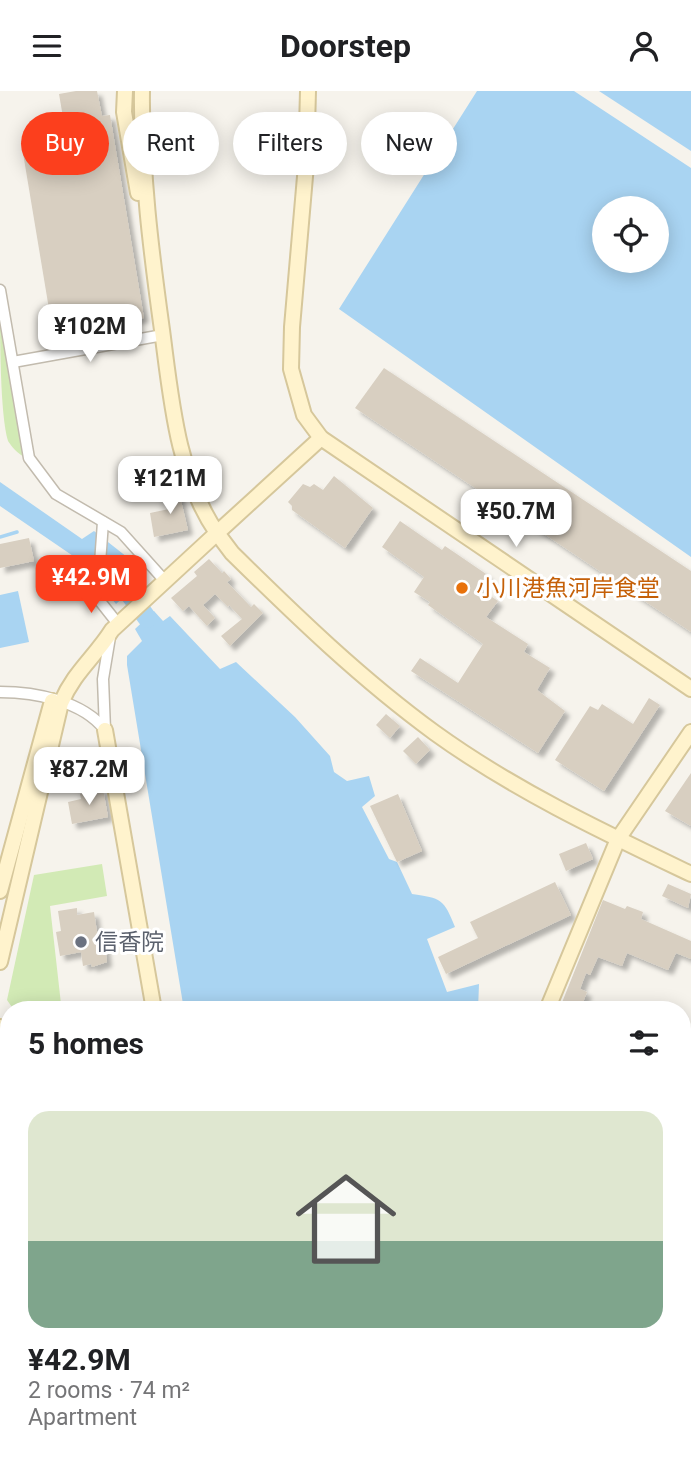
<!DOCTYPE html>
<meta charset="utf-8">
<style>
body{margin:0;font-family:Roboto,"Noto Sans JP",sans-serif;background:#f6f6f6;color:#202124;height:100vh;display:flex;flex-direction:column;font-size:26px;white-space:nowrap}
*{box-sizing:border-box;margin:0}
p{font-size:23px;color:#757577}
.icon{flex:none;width:38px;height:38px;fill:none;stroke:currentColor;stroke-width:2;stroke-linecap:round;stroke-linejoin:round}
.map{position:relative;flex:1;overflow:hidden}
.panel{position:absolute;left:0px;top:910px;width:691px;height:471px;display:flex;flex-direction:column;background:#fff;border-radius:28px 28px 0 0;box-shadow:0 4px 18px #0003}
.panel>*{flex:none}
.banner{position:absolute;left:21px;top:21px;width:649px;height:63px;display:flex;gap:14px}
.tools{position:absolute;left:592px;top:105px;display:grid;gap:14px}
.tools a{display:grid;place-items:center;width:77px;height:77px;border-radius:50%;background:#fff;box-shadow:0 4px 18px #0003;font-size:35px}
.price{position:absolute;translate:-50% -60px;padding:0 16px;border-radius:14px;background:#fff;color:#222;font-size:23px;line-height:46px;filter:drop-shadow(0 2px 4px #0008)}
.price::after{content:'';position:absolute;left:50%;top:42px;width:21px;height:16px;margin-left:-10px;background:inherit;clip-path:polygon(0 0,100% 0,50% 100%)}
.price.active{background:#fc3f1d;color:#fff}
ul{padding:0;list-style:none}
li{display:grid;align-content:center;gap:14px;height:371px;padding:0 28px}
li+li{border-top:2px solid #e0e0e0}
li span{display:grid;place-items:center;height:217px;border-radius:21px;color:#555}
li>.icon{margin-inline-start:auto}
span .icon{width:126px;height:126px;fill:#fffc;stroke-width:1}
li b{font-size:30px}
h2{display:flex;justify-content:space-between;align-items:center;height:84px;padding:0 28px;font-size:30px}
.pill{padding:0 24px;border-radius:32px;background:#fff;box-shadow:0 4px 18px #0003;font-size:24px;line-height:63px}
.pill.active{background:#fc3f1d;color:#fff}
header{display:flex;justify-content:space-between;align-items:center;height:91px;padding:0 28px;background:#fff;font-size:32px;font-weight:700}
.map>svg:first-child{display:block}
</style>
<header><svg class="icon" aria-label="menu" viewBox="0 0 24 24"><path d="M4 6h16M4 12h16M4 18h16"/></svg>Doorstep<svg class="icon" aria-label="person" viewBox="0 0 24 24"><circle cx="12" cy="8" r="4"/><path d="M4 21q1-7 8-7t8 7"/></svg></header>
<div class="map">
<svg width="691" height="1380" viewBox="0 0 691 1380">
<defs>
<filter id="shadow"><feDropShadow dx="5" dy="5" stdDeviation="2" flood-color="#0004"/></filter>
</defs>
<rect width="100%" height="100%" fill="#f6f3ec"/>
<g fill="#d2eab5">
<path d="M 0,214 L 27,368 C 19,363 13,358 8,350 C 0,325 0,245 0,214 Z"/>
<polygon points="102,773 107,805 50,815 61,913 54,914 54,919 14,919 7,909 34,784"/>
</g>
<g fill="#a9d4f2" fill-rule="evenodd">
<path d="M 477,0 L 574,0 L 691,77 L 691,466 L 339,218 ZM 604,117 L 656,117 L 656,170 L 604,170 Z"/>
<polygon points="599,0 691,0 691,60"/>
<polygon points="0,391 82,448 94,440 127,466 140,491 116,513 79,469 0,415"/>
<polygon points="18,500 29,551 0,557 0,504"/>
<path d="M 154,520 L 163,530 L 170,525 L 220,578 L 236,571 L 295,626 L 330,665 L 334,681 L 347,690 L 369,685 L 375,705 L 362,716 L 389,768 L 397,771 L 412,803 C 441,807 444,808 455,836 L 427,848 L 447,901 L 479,893 L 478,919 L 184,919 L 127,574 L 127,565 L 142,550 L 135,538 Z"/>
<polygon points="683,1090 691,1093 691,1380 361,1380 369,1372 682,1372"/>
</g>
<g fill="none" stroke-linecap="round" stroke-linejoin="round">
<polyline stroke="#a9d4f2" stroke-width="3.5" points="0,446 17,441"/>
<polyline stroke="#a9d4f2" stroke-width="19" points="114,482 147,527"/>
</g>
<g fill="#d8cfc1" filter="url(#shadow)">
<polygon points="76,0 97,0 102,25 110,24 144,227 53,242 21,50 58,43 57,33 64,32 59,3"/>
<polygon points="384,277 691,480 691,541 355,317"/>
<polygon points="334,385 373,417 345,457 292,419 292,415 288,411 303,393 310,396 314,393 323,399"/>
<polygon points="178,397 188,439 154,446 150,422 169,418 166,399"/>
<polygon points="400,430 442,459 445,455 489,485 480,498 498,510 486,526 528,553 524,561 550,577 537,599 565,620 538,662 411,580 420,567 458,592 483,553 428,514 430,511 414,501 424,486 382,456"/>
<polygon points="29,447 34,470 0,477 0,453"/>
<polygon points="209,468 222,482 224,480 231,488 227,491 251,516 254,513 263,522 230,555 221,545 242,528 229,514 228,516 215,503 203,514 215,527 207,535 189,515 183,520 171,507 197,485 194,481"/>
<polygon points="649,607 660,614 604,700 555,669 590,615 598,619 602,613 633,633"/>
<polygon points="386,623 400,635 390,647 376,634"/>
<polygon points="418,646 430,659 416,673 403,660"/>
<polygon points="691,682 691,735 665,720"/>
<polygon points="103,698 108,726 72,733 68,711 81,708 80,703"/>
<polygon points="398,703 422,760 397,771 370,715"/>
<polygon points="586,752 593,768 566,780 559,763"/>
<polygon points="555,791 571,824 446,883 438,866 478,847 470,831"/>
<polygon points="668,793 691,803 688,817 662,805"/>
<polygon points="603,809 625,818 627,815 643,821 641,828 691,850 691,868 676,862 668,879 627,862 622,875 598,866 590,884 586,882 580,898 587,901 580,919 559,919"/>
<polygon points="77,817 77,824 94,821 97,841 103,840 107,871 92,876 91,873 83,875 81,861 60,865 56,841 61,840 58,820"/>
</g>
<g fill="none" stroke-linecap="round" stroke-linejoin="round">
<g stroke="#c2bbae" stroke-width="13">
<g id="street">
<polyline points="0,199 29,367 56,403 121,441 165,490"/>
<polyline points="13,271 163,244"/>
<polyline points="103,431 98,500 99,509 118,533"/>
<path d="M 0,601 C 35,601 83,610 105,639"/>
<polyline points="105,639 103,588 110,546"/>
<polyline points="0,1156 9,1156"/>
<polyline points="147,1372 146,1378 152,1380"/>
<polyline points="268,1372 282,1380"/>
</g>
</g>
<g stroke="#d6c79b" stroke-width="18">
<g id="secondary">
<polyline points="125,0 124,21 138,102"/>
<polyline points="308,0 306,74 292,236 291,278 304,324 321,347 691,598"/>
<path d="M 321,347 L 217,442 L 232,462 C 296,525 361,588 435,642 C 514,699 603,741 691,783"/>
<polyline points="105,639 154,919"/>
<polyline points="0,800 52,610"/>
<path d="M 0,871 L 61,612 C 74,581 95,566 112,539 L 217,442 C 177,384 171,307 162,239 C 151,160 141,80 142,0"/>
<polyline points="547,919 618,748 691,641"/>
<polyline points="0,936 9,938"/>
<polyline points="0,1358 5,1380"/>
<polyline points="319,1380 325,1372"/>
</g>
</g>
<use href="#street" stroke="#fff" stroke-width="10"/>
<use href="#secondary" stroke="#fff3cd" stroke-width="14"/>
</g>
<circle fill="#e8710a" stroke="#fff" stroke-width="2.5" cx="462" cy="497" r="7"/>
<circle fill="#6b7280" stroke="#fff" stroke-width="2.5" cx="81" cy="851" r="7"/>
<g text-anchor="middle" stroke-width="6" stroke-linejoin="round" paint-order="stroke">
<g font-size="23" fill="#c56008" stroke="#fff" text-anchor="start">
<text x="476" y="505">小川港魚河岸食堂</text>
</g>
<g font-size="23" fill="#5b616d" stroke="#fff" text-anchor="start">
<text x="95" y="859">信香院</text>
</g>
</g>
</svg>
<div class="tools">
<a><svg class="icon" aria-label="locate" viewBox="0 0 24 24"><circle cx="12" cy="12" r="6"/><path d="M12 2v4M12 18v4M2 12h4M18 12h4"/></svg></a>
</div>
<b class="price" style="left:90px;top:273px">¥102M</b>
<b class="price" style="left:170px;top:425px">¥121M</b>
<b class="price" style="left:516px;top:458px">¥50.7M</b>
<b class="price active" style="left:91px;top:524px">¥42.9M</b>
<b class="price" style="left:89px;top:716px">¥87.2M</b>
<div class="banner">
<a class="pill active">Buy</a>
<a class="pill">Rent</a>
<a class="pill">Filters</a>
<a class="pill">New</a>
</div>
<section class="panel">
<h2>5 homes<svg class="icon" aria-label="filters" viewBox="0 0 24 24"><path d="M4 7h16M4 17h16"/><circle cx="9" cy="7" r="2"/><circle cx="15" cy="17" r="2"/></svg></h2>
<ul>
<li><span style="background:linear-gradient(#dfe7d0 60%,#7fa58c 0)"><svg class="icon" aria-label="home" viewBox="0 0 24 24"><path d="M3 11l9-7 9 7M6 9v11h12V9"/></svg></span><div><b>¥42.9M</b><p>2 rooms · 74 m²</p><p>Apartment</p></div></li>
</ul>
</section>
</div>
